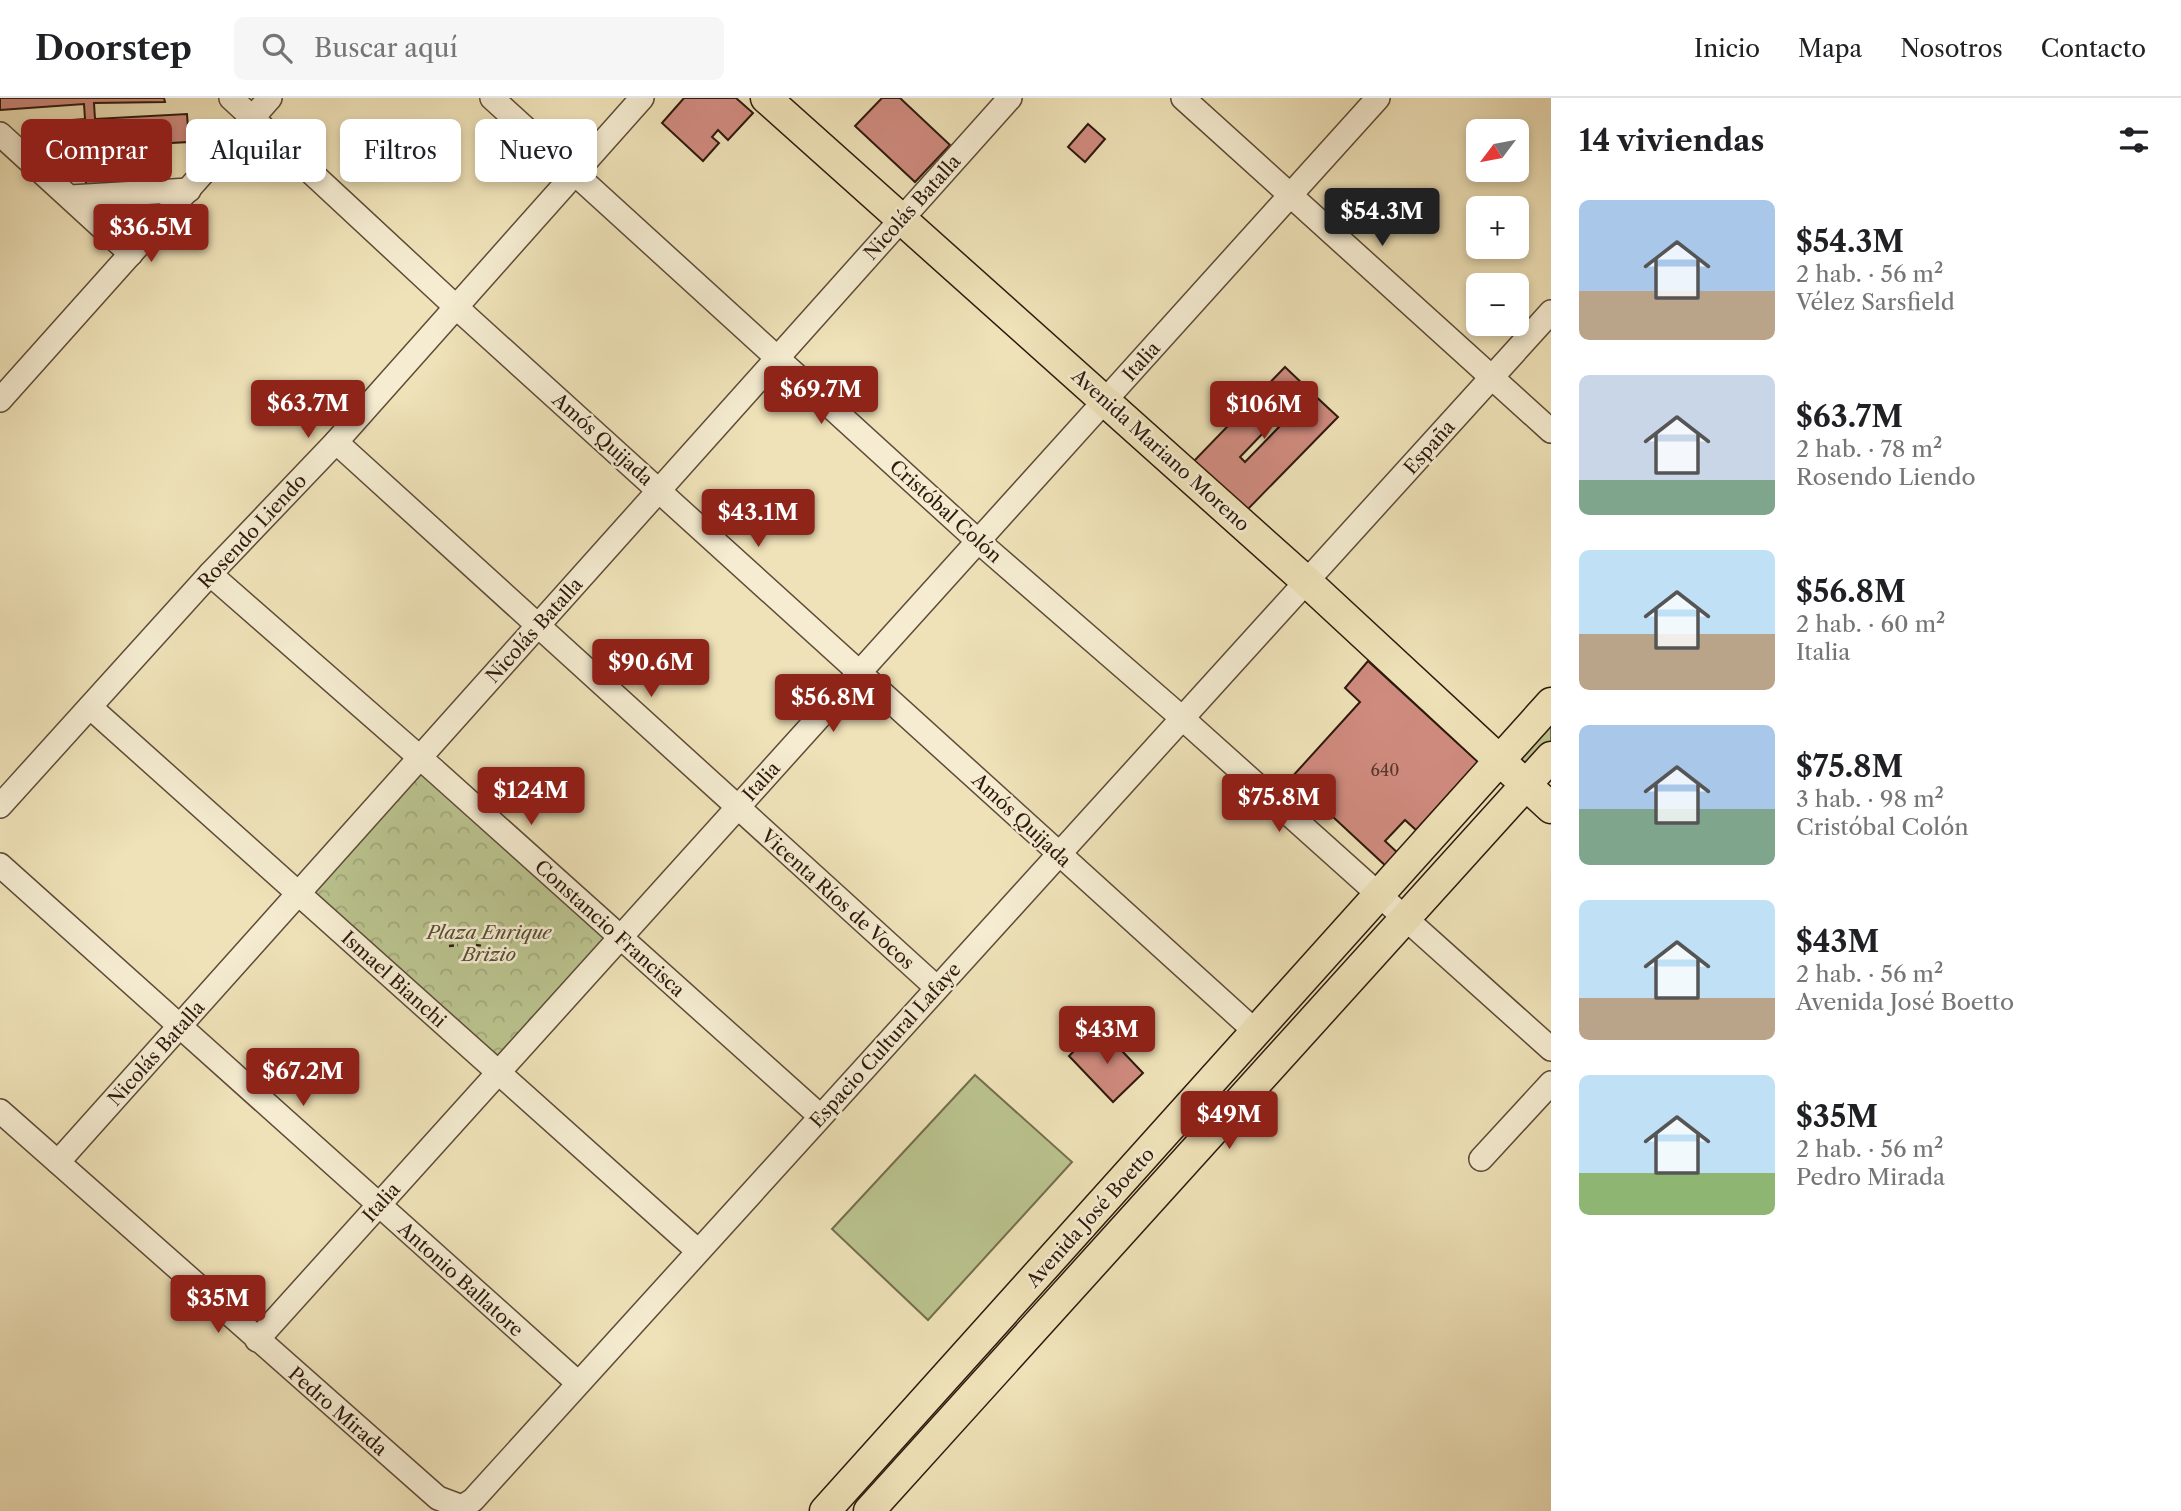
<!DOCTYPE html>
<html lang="es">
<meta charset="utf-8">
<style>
body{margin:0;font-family:"Libre Caslon Text",serif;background:#f6f6f6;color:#202124;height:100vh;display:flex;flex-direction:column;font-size:26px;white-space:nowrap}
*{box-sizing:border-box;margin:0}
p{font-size:23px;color:#757577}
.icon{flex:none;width:38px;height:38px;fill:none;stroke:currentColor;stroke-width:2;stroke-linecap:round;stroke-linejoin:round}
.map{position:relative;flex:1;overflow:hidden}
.sheet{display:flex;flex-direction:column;background:#fff;width:630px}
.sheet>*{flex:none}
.banner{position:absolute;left:21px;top:21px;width:665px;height:63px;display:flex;gap:14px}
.needle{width:46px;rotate:238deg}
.controls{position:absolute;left:1466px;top:21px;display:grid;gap:14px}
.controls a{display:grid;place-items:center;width:63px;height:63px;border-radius:10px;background:#fff;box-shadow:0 4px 10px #0003;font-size:35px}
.price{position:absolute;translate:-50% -60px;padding:0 16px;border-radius:7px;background:#8f2418;color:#fff;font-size:23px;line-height:46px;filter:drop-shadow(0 2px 4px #0008)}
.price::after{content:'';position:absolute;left:50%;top:42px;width:21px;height:16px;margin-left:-10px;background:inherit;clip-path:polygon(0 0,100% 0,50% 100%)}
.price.current{background:#222;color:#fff}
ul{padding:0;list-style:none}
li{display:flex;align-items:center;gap:21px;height:175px;padding:0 28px}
li span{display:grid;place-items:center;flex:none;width:196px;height:140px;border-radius:10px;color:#555}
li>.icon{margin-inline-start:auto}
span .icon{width:84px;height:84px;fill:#fffc;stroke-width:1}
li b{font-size:30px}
h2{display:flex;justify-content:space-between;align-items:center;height:84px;padding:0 28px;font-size:30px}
.tag{padding:0 24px;border-radius:10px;background:#fff;box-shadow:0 4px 10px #0003;font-size:24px;line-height:63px}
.tag.current{background:#8f2418;color:#fff}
header{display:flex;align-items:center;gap:42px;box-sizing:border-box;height:98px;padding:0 35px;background:#fff;border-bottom:2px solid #e0e0e0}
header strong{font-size:33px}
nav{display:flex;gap:38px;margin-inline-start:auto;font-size:24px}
.search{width:490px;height:63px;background:#f6f6f6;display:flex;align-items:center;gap:18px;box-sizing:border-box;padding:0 24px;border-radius:10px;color:#757577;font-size:26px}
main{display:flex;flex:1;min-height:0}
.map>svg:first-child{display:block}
</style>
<header>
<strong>Doorstep</strong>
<div class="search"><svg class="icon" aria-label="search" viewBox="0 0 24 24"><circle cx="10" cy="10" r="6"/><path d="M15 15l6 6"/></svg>Buscar aquí</div>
<nav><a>Inicio</a><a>Mapa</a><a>Nosotros</a><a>Contacto</a></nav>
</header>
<main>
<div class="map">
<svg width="1551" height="1413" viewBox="0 0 1551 1413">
<defs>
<pattern id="grass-tufts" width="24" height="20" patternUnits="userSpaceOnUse" patternTransform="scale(1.75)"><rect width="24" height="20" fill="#bac38e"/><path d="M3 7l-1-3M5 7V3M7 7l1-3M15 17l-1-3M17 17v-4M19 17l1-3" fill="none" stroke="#a0a779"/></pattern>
<pattern id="park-crowns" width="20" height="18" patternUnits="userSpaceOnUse" patternTransform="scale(1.75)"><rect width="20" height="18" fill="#bac38e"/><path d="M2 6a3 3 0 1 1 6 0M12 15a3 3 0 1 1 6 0" fill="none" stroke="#a0a779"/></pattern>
</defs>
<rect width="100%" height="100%" fill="#efe2b8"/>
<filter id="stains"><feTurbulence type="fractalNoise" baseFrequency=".00286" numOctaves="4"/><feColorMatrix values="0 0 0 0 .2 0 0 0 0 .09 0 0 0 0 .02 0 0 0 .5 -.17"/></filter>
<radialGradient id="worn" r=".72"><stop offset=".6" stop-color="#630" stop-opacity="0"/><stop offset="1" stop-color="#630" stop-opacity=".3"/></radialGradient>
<polygon fill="url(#grass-tufts)" stroke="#746e4e" stroke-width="2" points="1551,611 1551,654 1527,680 1505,662"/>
<polygon fill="url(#park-crowns)" stroke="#746e4e" stroke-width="2" points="420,665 614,838 496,969 305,796"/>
<polygon fill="#bac38e" stroke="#746e4e" stroke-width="2" points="975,977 1072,1064 928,1222 832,1131"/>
<g fill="#d08b7f" stroke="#2d190d" stroke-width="2">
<polygon points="0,0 164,0 165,4 94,5 95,21 187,16 189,44 95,49 96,63 163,60 164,87 86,89 85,49 48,52 46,24 85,21 84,6 0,12"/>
<polygon points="684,0 736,0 753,15 728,42 718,32 712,39 719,45 703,63 662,25"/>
<polygon points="882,0 900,0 950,47 915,84 855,28"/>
<polygon points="1088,26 1105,41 1085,64 1068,49"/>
<polygon points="152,102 152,120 123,123 122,103"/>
<polygon points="1285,269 1306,289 1289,306 1282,300 1260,324 1267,331 1240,359 1245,364 1312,295 1338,319 1246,413 1194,363"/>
<polygon points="1368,563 1478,664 1416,732 1405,722 1385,743 1400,757 1388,770 1291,680 1360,604 1345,590"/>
<polygon points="1102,932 1143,975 1113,1004 1069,958 1081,946 1084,949"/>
</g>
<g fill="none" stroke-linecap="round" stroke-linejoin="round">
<g stroke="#5e4b38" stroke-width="26">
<g id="minor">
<polyline points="231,0 456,209 1256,934"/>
<polyline points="492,0 978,443 1182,620 1551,951"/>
<polyline points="1183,0 1551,333"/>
<polyline points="0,36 131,156"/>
<polyline points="70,99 189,92"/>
<polyline points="0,302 270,0"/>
<polyline points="336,344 937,890"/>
<polyline points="210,476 434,672 820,1018"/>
<polyline points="90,609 698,1153"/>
<polyline points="0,708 210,476 336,344 642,0"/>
<polyline points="0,767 578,1285"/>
<polyline points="0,1013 438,1400 462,1409 473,1402 1551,214"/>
<polyline points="1481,1061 1551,985"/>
<polyline points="58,1064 1010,0"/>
<polyline points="257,1242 1378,0"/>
</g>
</g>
<g stroke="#2d190d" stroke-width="33">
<g id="major">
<polyline points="766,0 1306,483 1551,710"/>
<polyline points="825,1413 1551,605"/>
<polyline points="869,1413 1551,659"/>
</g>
</g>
<g stroke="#2d190d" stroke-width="2.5" stroke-dasharray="5 3.5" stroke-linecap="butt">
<polyline points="476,847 484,848"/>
<polyline points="449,848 458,847"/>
</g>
<use href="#minor" stroke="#f5ecd1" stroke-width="23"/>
<use href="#major" stroke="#efe2b8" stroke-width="30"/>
</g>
<g text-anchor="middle" stroke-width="5" stroke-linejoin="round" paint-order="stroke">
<g font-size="16" fill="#56362a">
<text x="1385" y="678">640</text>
</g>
<g font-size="19" fill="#2d190d" stroke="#f5ecd1">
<text transform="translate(912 109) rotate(-48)" y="7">Nicolás Batalla</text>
<text transform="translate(1141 263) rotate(-48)" y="7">Italia</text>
<text transform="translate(603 341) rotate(42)" y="7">Amós Quijada</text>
<text transform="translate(1429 349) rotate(-48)" y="7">España</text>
<text transform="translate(1161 352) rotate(42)" y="7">Avenida Mariano Moreno</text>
<text transform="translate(946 413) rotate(42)" y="7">Cristóbal Colón</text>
<text transform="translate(252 433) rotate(-47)" y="7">Rosendo Liendo</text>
<text transform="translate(534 532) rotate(-48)" y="7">Nicolás Batalla</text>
<text transform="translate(761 683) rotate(-48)" y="7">Italia</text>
<text transform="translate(1022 722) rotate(43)" y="7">Amós Quijada</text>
<text transform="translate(838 801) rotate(42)" y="7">Vicenta Ríos de Vocos</text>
<text transform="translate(610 830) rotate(42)" y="7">Constancio Francisca</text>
<text transform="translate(394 881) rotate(42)" y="7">Ismael Bianchi</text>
<text transform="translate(885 947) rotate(-48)" y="7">Espacio Cultural Lafaye</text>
<text transform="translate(156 955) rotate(-48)" y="7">Nicolás Batalla</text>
<text transform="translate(381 1104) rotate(-48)" y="7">Italia</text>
<text transform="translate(1090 1119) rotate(-48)" y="7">Avenida José Boetto</text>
<text transform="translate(461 1181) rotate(42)" y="7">Antonio Ballatore</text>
<text transform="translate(338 1313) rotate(41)" y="7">Pedro Mirada</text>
</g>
<g font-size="19" font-style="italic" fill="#574c34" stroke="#f5ecd1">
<text x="489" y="841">Plaza Enrique<tspan x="489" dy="22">Brizio</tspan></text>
</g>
</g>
<rect width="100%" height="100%" filter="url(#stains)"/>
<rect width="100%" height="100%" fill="url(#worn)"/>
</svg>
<div class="controls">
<a><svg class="needle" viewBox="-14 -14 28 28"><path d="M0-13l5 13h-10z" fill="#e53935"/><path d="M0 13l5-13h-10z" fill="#757577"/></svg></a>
<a>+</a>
<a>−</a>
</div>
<b class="price current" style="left:1382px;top:150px">$54.3M</b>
<b class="price" style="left:151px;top:166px">$36.5M</b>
<b class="price" style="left:821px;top:328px">$69.7M</b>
<b class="price" style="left:308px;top:342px">$63.7M</b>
<b class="price" style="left:1264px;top:343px">$106M</b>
<b class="price" style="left:758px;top:451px">$43.1M</b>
<b class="price" style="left:651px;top:601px">$90.6M</b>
<b class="price" style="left:833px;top:636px">$56.8M</b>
<b class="price" style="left:531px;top:729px">$124M</b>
<b class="price" style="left:1279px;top:736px">$75.8M</b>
<b class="price" style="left:1107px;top:968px">$43M</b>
<b class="price" style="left:303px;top:1010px">$67.2M</b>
<b class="price" style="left:1229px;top:1053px">$49M</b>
<b class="price" style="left:218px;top:1237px">$35M</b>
<div class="banner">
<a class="tag current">Comprar</a>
<a class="tag">Alquilar</a>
<a class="tag">Filtros</a>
<a class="tag">Nuevo</a>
</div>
</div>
<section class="sheet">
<h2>14 viviendas<svg class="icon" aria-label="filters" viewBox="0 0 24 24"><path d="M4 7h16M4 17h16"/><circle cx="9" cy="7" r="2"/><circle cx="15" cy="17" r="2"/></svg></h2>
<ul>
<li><span style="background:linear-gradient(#a9c7e8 65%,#b9a48a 0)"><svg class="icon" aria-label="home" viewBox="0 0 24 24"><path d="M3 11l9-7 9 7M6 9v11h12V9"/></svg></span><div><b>$54.3M</b><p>2 hab. · 56 m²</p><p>Vélez Sarsfield</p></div></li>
<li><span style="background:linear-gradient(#c9d6e8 75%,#7fa58c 0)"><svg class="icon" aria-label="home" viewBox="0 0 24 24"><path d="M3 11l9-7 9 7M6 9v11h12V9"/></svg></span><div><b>$63.7M</b><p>2 hab. · 78 m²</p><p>Rosendo Liendo</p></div></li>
<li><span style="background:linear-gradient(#bfe0f5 60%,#b9a48a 0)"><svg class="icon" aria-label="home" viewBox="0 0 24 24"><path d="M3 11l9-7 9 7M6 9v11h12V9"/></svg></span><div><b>$56.8M</b><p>2 hab. · 60 m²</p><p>Italia</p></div></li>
<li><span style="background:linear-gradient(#a9c7e8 60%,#7fa58c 0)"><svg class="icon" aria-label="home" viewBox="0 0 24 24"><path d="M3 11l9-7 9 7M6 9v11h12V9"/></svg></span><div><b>$75.8M</b><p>3 hab. · 98 m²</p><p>Cristóbal Colón</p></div></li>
<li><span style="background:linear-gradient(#bfe0f5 70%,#b9a48a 0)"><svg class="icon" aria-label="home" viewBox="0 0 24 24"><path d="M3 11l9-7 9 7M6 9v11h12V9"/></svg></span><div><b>$43M</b><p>2 hab. · 56 m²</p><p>Avenida José Boetto</p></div></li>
<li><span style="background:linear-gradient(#bfe0f5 70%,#8fb573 0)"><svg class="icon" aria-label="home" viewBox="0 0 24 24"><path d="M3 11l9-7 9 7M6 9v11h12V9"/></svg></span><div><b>$35M</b><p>2 hab. · 56 m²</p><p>Pedro Mirada</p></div></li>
</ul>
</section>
</main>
